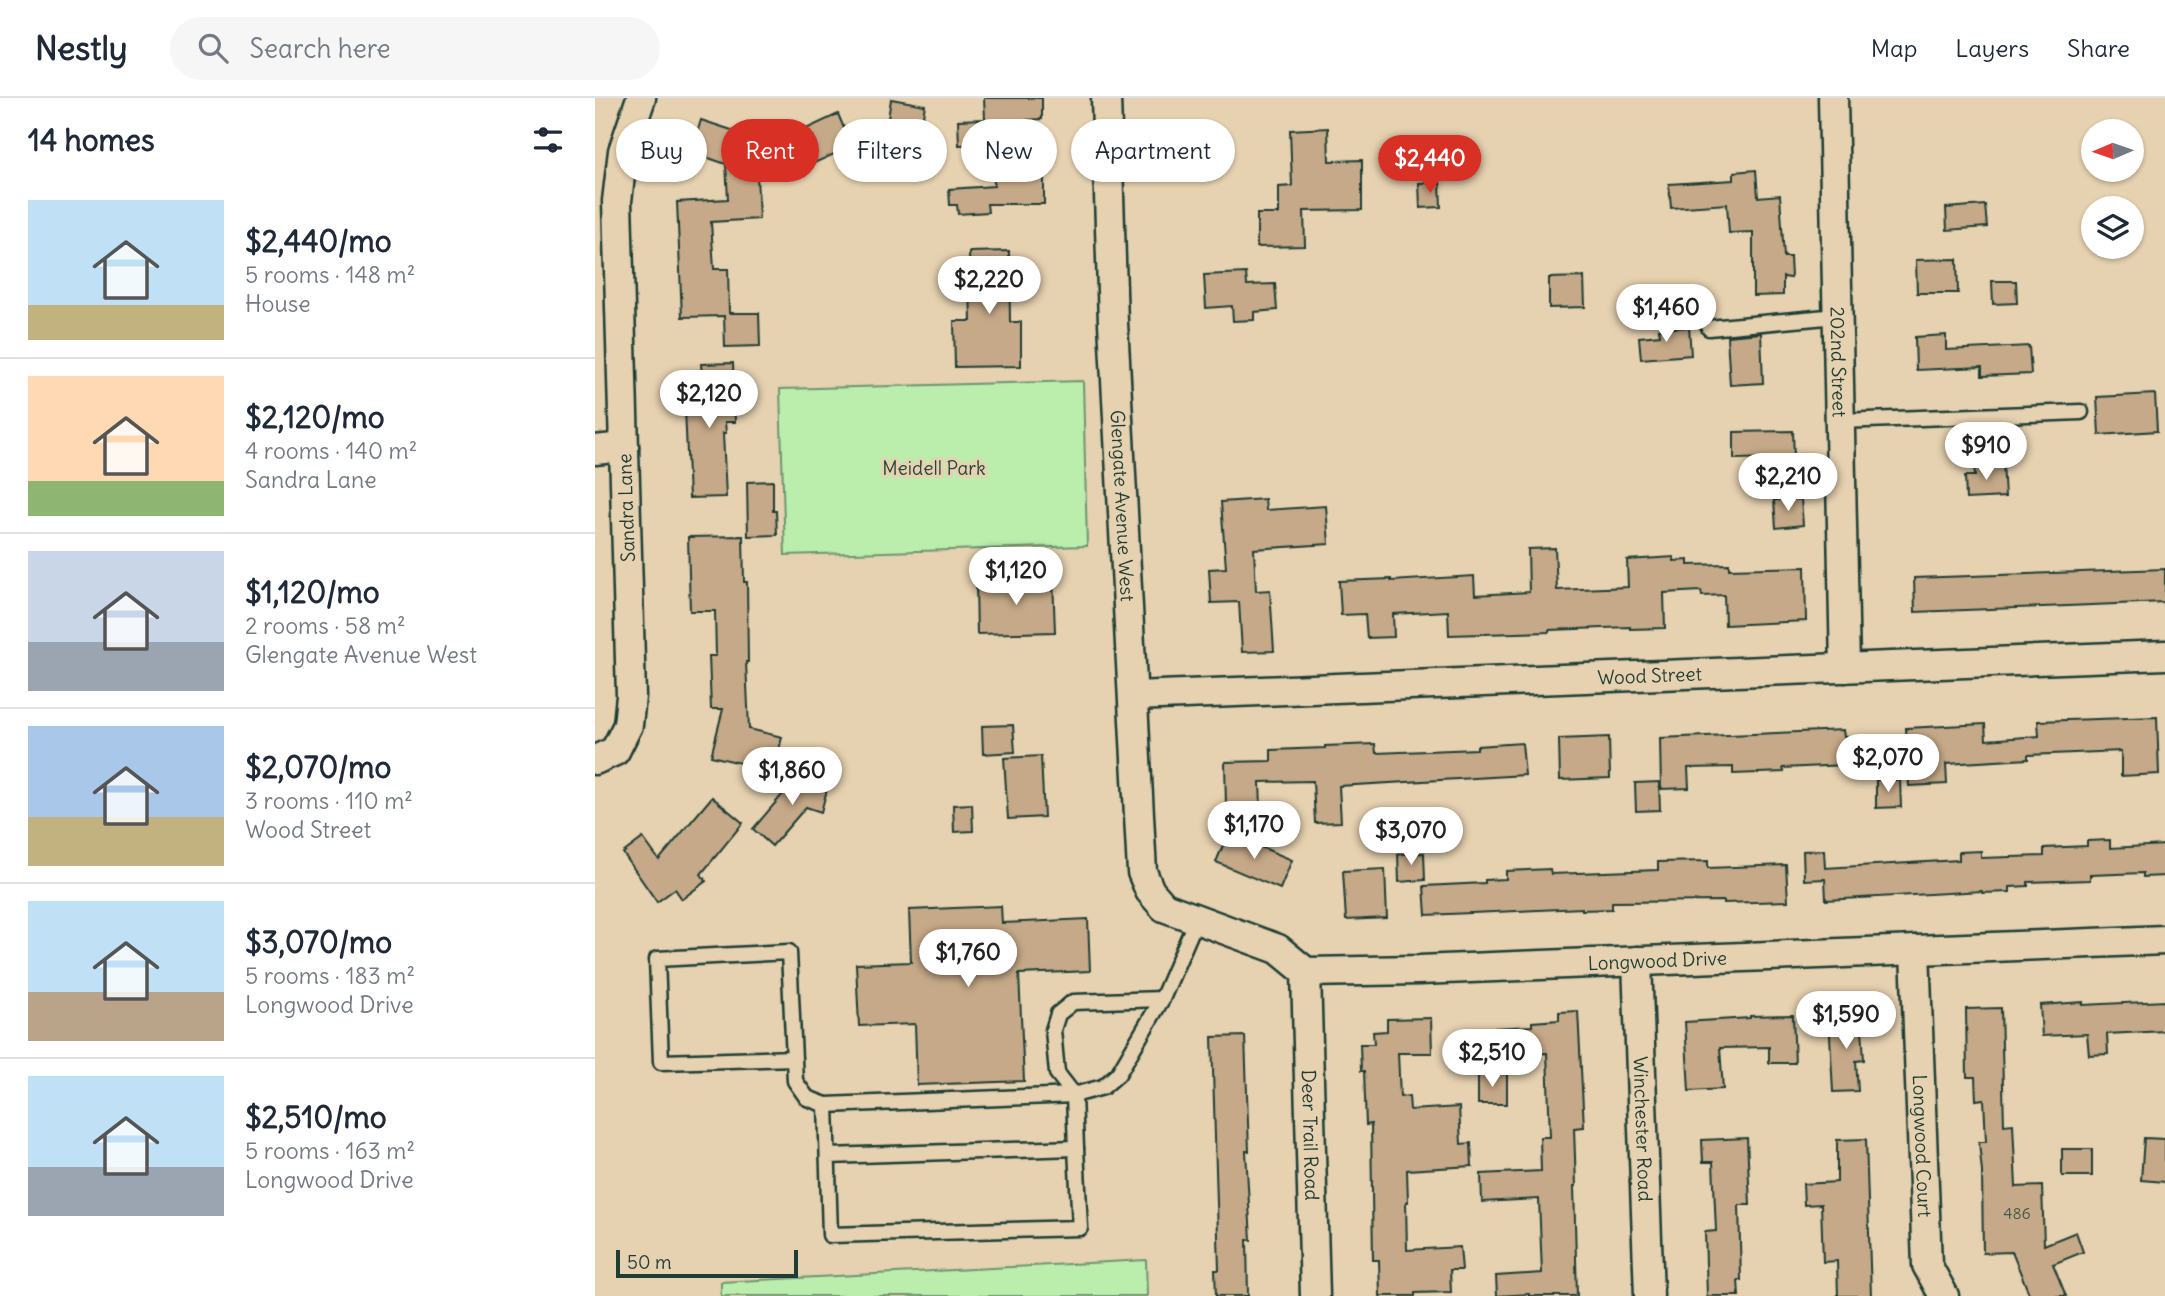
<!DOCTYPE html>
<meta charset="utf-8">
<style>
body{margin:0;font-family:Delius,sans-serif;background:#f6f6f7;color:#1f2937;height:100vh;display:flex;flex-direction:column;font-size:26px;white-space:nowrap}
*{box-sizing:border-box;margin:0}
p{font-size:23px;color:#747a83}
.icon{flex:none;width:38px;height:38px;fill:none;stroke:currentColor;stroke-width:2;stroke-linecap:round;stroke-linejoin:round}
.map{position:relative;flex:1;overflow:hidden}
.details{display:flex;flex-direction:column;background:#fff;width:595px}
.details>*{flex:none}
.banner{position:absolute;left:21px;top:21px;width:665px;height:63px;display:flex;gap:14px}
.needle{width:46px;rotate:268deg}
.buttons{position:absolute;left:1486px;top:21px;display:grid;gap:14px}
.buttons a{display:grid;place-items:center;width:63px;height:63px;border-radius:50%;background:#fff;box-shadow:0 2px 5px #0004;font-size:35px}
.scale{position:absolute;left:21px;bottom:18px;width:182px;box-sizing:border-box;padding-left:7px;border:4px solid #1f3d34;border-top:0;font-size:19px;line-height:24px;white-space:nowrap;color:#1f3d34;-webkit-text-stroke:5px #e6d1b0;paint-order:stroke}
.price{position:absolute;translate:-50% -60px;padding:0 16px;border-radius:24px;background:#fff;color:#222;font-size:23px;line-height:46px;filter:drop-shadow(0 2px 4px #0008)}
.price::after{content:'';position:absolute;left:50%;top:42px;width:21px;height:16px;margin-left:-10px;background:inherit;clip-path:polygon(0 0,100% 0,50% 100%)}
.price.selected{background:#d93025;color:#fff}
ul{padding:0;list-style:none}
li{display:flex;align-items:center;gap:21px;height:175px;padding:0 28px}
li+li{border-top:2px solid #e0e1e3}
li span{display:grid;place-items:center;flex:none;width:196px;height:140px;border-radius:0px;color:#555}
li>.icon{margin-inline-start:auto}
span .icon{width:84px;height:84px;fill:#fffc;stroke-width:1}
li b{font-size:30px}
h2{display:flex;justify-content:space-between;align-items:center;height:84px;padding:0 28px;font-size:30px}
.tag{padding:0 24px;border-radius:32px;background:#fff;box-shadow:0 2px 5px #0004;font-size:24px;line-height:63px}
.tag.selected{background:#d93025;color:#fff}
header{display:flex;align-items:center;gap:42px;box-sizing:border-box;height:98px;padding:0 35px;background:#fff;border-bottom:2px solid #e0e1e3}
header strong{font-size:33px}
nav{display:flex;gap:38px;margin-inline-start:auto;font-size:24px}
.search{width:490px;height:63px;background:#f6f6f7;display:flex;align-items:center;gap:18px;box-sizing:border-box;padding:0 24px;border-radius:38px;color:#747a83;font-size:26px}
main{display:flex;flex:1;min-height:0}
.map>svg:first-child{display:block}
</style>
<header>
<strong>Nestly</strong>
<div class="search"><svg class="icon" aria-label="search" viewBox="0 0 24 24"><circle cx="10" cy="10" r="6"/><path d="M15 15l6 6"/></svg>Search here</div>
<nav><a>Map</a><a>Layers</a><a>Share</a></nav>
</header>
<main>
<section class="details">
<h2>14 homes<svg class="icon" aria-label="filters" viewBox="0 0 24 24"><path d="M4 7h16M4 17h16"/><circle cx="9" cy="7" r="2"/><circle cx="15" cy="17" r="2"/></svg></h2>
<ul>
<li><span style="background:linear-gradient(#bfe0f5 75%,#c2b280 0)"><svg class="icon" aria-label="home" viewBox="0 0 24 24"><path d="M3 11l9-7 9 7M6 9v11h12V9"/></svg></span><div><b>$2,440/mo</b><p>5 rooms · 148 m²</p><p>House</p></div></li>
<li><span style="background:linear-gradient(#ffd9b3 75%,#8fb573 0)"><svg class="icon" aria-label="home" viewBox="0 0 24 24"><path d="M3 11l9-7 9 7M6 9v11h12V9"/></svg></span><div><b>$2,120/mo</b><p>4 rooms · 140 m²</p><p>Sandra Lane</p></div></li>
<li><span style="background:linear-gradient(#c9d6e8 65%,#9aa5b1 0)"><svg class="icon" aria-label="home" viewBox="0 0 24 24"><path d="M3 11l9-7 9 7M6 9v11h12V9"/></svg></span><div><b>$1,120/mo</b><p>2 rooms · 58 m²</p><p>Glengate Avenue West</p></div></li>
<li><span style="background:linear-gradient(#a9c7e8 65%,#c2b280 0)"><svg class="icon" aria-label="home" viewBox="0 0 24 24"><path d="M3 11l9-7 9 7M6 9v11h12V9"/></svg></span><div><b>$2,070/mo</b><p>3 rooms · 110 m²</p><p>Wood Street</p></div></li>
<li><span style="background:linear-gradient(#bfe0f5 65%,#b9a48a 0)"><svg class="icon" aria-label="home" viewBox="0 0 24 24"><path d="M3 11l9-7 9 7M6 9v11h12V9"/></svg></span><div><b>$3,070/mo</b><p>5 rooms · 183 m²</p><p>Longwood Drive</p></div></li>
<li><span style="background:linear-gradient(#bfe0f5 65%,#9aa5b1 0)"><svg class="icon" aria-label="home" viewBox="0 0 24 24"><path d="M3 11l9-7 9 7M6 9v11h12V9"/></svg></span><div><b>$2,510/mo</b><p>5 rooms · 163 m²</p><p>Longwood Drive</p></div></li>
</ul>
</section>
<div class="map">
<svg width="1570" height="1198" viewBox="0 0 1570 1198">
<rect width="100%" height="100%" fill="#e6d1b0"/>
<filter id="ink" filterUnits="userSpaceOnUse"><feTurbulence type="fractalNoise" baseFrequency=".0143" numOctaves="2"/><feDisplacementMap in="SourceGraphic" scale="14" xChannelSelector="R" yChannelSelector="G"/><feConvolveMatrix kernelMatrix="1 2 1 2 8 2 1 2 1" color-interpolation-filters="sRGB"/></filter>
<g filter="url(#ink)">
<g fill="#bbedad" stroke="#6d9570" stroke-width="2">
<polygon points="488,283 492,448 190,457 185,291"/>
<polygon points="551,1162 552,1198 126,1198 126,1184"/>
</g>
<g fill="#c6a988" stroke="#1f3d34" stroke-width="2">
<polygon points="389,0 447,0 447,21 432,22 434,73 449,72 449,106 392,106 393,114 363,116 362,107 355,107 354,91 399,88 398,46 364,47 363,22 390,21"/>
<polygon points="296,1 330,7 324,40 291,34"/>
<polygon points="243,16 254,42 276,31 289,57 267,69 257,48 208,70 194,39"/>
<polygon points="106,22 161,40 179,40 179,76 162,76 164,121 116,124 119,171 133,171 134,215 164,215 165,248 130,249 129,218 87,219 82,104 133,101 131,66 96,54"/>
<polygon points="733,30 734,63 767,62 767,112 709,113 710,148 662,149 662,116 684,116 684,89 697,88 695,32"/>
<polygon points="1161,72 1163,99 1185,97 1189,159 1195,159 1196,180 1188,179 1188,197 1158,198 1158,134 1134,135 1132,106 1076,110 1074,86 1139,82 1139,74"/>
<polygon points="845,84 846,109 825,110 824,85"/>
<polygon points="1390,107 1392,129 1352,132 1351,110"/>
<polygon points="414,153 415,224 426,224 426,268 360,269 359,223 376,223 374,154"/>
<polygon points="1362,161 1363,195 1322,195 1321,162"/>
<polygon points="651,175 652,187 680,186 682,212 659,214 659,222 638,223 637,208 611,210 609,177"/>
<polygon points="989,179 990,209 954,210 954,180"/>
<polygon points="1397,183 1421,183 1422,205 1398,206"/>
<polygon points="1094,229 1096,257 1046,261 1044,239 1065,237 1064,231"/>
<polygon points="1166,235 1168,285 1135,287 1132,238"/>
<polygon points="1351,237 1351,252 1434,248 1436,276 1387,278 1387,269 1321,272 1320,239"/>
<polygon points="138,265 140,324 130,324 131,335 128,335 131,399 94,400 89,289 108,288 106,266"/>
<polygon points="1560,296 1562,333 1504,337 1502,299"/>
<polygon points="1198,333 1199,360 1139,361 1139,334"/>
<polygon points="1408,364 1410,399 1371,401 1370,378 1380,378 1379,366"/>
<polygon points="178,383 178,413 181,413 182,437 153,438 152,384"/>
<polygon points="670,401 671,412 731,408 734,446 659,451 661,493 675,492 679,553 647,554 644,504 616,505 614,471 631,470 626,404"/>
<polygon points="1206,401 1208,427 1181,430 1179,402"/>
<polygon points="148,438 149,484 152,484 153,564 151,564 154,631 187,639 179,673 116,658 128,611 116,611 114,558 121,558 120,513 95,513 93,439"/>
<polygon points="960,450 962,492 1033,489 1032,462 1079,459 1079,463 1093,462 1093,467 1134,466 1134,471 1210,469 1211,523 1130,527 1129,497 1107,498 1106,493 1069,495 1070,530 1035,531 1035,529 954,532 954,534 854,537 853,513 798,516 799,539 772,540 770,516 746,517 744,483 796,481 796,483 879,478 880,497 934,494 933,451"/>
<polygon points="1570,471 1570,504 1320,514 1319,480"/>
<polygon points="458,480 460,534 382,536 381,485 417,484 417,482"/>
<polygon points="1562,619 1564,676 1526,678 1526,653 1433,657 1433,661 1351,666 1352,686 1314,688 1311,630 1390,626 1391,642 1444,638 1443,623"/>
<polygon points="418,627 420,654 388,656 387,628"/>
<polygon points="1248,632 1249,639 1270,638 1271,666 1188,670 1189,674 1138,676 1138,669 1093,670 1094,690 1066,691 1065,640"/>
<polygon points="1014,639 1015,680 965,682 964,641"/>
<polygon points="927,645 930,677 744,688 746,724 720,725 718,683 665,684 666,709 631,709 630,664 676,663 676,652 730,650 730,648 780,646 781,655 882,651 882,648"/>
<polygon points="446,658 449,719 413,721 409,660"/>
<polygon points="205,676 234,684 226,714 211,709 177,748 158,731"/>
<polygon points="1281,682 1305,682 1306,709 1281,710"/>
<polygon points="1064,684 1065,712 1041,713 1040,685"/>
<polygon points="117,699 148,725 106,776 111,783 87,801 80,791 62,804 28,755 48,740 64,762"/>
<polygon points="377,706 378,733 359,734 358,707"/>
<polygon points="633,735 697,762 685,791 621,764"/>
<polygon points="1515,742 1515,750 1570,747 1570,778 1548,779 1548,775 1495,777 1495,782 1433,784 1433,788 1415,789 1415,794 1387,795 1387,793 1231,802 1230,781 1209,782 1208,753 1229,752 1230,770 1364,762 1364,754 1386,753 1386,760 1449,758 1449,750 1492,748 1492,743"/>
<polygon points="829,755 830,782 804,784 803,756"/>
<polygon points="1113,763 1113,770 1191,767 1193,803 1129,805 1129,803 1017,804 1017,811 987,812 987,810 831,817 829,788 890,785 890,782 911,781 911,773 955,771 956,776 1063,772 1063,764"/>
<polygon points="790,771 792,820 751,822 748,773"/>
<polygon points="406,808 407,825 493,821 495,873 424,876 429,983 322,987 320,926 264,928 261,866 316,864 314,812"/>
<polygon points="1570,903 1570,933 1512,936 1513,956 1494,957 1492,936 1447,938 1445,907 1488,904 1488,907"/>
<polygon points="1406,910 1409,1027 1418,1026 1421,1089 1447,1088 1449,1147 1481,1134 1488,1154 1458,1166 1471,1198 1435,1198 1417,1154 1388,1155 1387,1074 1384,1044 1391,1044 1389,1001 1381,1002 1380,979 1372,979 1371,911"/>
<polygon points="983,913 989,1029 979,1030 981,1088 979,1088 982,1198 934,1198 934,1196 902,1198 901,1178 947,1175 944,1101 887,1104 886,1076 946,1073 945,1039 955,1039 952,955 901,957 900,930 937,928 937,924 964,922 964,914"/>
<polygon points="1266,916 1269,962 1261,963 1263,993 1238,994 1234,919"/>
<polygon points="1198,917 1200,965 1174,965 1174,949 1125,950 1128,991 1094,993 1090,924 1155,920 1155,918"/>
<polygon points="836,920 837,955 803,955 805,999 814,998 815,1012 864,1009 866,1046 876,1045 877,1068 812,1072 813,1104 811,1104 812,1152 865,1149 867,1172 855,1172 856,1194 820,1195 820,1198 785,1198 784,1162 778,1162 776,1026 771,1027 769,973 766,973 765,946 779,946 778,934 792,933 792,921"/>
<polygon points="650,938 654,1053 651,1053 656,1142 652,1142 653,1198 621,1198 620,1172 624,1172 617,939"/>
<polygon points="883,975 912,976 912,1006 883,1006"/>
<polygon points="1152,1040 1155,1107 1144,1107 1146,1182 1143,1182 1144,1198 1112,1198 1110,1134 1121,1133 1118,1064 1108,1064 1107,1042"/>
<polygon points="1549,1040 1570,1041 1570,1084 1546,1082"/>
<polygon points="1271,1041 1276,1198 1243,1198 1242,1163 1228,1164 1226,1106 1209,1107 1208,1086 1242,1084 1242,1042"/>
<rect x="1467" y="1051" width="30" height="27"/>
</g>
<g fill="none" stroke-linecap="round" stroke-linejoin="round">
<g stroke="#1f3d34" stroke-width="19">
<g id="lane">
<polyline points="1114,230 1242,218"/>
<polyline points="1245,323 1486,314"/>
<polyline points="199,960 66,964 62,861 194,854 200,983 212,1000 231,1007 479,997 508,989 523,976 567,901 602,820"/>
<polyline points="231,1007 235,1137 485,1130 481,1050 233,1058"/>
<polyline points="481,1050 479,997 462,975 458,932 463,916 478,904 567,901"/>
</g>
</g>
<g stroke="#1f3d34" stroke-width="33">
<g id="street">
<path id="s1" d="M 511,0 L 518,225 L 547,774 L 555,793 L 569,809 L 683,851 L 711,874 L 824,872 L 1570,842"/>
<path id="s2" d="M 1238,0 L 1250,570"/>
<polyline points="0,352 29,349"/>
<path id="s3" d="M 539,598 L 1570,557"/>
<polyline points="0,662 20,653 33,627 36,598 22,103 28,53 46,0"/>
<path id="s4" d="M 1320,852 L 1332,1167 L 1349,1198"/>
<path id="s5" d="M 1042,863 L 1054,1198"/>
<path id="s6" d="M 711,874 L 720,1198"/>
</g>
</g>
<use href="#lane" stroke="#e6d1b0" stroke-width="14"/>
<use href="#street" stroke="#e6d1b0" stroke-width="28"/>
</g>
</g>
<g text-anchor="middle" stroke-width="6" stroke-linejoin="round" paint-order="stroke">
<g font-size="16" fill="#495849">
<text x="1422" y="1121">486</text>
</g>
<g font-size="19" fill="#1f3d34" stroke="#e6d1b0">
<text dy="7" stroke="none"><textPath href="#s2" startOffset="264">202nd Street</textPath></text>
<text dy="7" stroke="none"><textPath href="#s1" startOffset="408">Glengate Avenue West</textPath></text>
<text transform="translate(31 410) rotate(-92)" y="7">Sandra Lane</text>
<text dy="7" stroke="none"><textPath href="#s3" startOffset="516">Wood Street</textPath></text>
<text dy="7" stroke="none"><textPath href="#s1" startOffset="1326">Longwood Drive</textPath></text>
<text dy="7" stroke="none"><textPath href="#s5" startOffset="168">Winchester Road</textPath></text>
<text dy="7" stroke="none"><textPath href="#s6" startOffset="163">Deer Trail Road</textPath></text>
<text dy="7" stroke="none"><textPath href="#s4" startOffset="196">Longwood Court</textPath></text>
</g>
<g font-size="19" fill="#27463a" stroke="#e6d1b0">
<text x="339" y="377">Meidell Park</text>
</g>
</g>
</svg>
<div class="buttons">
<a><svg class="needle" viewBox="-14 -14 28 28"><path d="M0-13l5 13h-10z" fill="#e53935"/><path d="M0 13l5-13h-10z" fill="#747a83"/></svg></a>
<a><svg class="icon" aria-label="layers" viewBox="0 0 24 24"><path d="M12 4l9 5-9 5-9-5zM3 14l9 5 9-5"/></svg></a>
</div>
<div class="scale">50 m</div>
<b class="price selected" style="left:835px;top:97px">$2,440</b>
<b class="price" style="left:394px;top:218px">$2,220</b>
<b class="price" style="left:1071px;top:246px">$1,460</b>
<b class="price" style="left:114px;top:332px">$2,120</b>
<b class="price" style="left:1391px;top:384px">$910</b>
<b class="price" style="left:1193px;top:415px">$2,210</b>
<b class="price" style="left:421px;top:509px">$1,120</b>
<b class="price" style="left:1293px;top:696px">$2,070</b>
<b class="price" style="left:197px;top:709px">$1,860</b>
<b class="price" style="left:659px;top:763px">$1,170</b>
<b class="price" style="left:816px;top:769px">$3,070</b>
<b class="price" style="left:373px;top:891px">$1,760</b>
<b class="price" style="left:1251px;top:953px">$1,590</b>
<b class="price" style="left:897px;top:991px">$2,510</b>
<div class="banner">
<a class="tag">Buy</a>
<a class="tag selected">Rent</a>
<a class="tag">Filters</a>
<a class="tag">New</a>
<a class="tag">Apartment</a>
</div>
</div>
</main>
